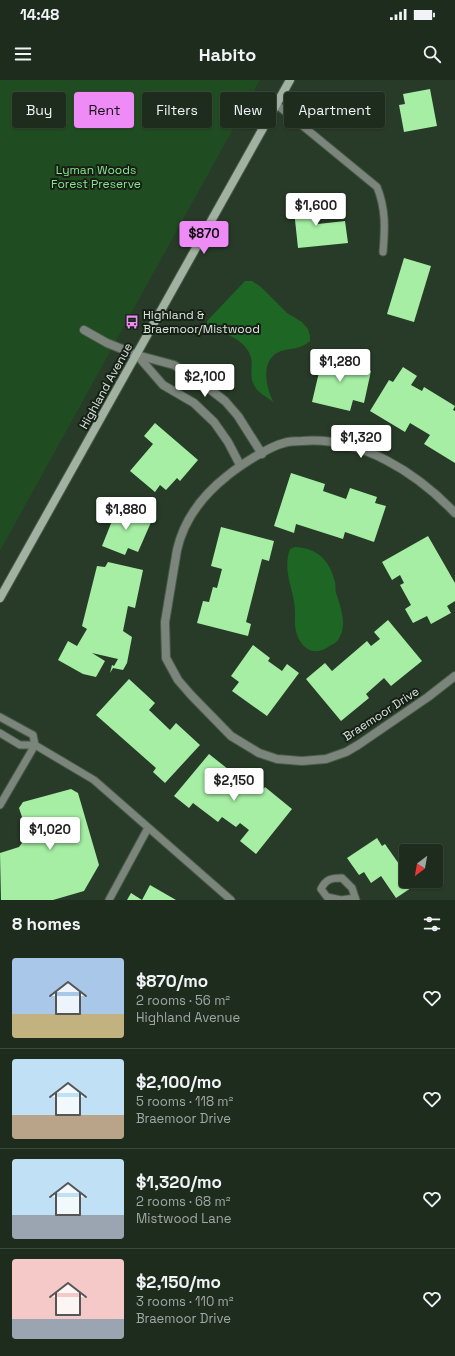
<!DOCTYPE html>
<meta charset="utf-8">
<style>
body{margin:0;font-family:"Space Grotesk",sans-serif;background:#2b382b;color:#f1f3f6;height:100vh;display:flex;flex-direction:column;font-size:15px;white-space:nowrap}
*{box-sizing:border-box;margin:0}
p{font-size:13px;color:#a1a7a4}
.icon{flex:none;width:22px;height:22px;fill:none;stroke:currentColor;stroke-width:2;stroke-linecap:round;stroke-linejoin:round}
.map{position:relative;height:820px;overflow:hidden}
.sheet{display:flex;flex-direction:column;background:#1e2c1e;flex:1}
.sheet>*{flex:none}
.guide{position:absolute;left:12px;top:12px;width:431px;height:36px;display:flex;gap:8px}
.needle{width:26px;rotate:211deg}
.buttons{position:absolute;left:399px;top:764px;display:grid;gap:8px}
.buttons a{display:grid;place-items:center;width:44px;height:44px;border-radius:4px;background:#1e2c1e;box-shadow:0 1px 3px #0004,0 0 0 1px #3c483c;font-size:20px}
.price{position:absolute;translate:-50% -34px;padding:0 9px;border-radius:4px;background:#fff;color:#222;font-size:13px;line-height:26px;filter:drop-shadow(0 1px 2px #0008)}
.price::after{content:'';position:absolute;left:50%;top:24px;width:12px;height:9px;margin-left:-6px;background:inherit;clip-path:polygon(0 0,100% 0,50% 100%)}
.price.on{background:#ef8bf7;color:#111}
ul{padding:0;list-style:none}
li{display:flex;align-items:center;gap:12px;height:100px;padding:0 12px}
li+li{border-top:1px solid #3c483c}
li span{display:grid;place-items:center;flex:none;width:112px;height:80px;border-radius:4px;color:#555}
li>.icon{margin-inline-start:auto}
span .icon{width:48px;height:48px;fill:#fffc;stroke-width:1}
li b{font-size:17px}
h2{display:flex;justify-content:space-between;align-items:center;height:48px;padding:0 12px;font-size:17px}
.tag{padding:0 14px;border-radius:4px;background:#1e2c1e;box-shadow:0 1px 3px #0004,0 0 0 1px #3c483c;font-size:14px;line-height:36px}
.tag.on{background:#ef8bf7;color:#111}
.status{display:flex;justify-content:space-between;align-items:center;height:28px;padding:0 20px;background:#1e2c1e;direction:ltr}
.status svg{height:11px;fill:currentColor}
header{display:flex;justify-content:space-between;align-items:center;height:52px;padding:0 12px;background:#1e2c1e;font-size:18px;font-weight:700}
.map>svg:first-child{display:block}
</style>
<div class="status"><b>14:48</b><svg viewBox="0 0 49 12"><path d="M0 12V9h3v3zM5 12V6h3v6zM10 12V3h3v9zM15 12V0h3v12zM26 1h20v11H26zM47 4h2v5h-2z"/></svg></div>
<header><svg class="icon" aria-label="menu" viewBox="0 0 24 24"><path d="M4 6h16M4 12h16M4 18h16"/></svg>Habito<svg class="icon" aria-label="search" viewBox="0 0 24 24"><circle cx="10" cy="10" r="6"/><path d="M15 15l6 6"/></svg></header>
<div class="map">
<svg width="455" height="820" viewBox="0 0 455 820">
<rect width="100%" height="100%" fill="#283b28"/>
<polygon fill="#204c21" points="0,0 260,0 0,471"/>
<g fill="#1d6623">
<path d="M 245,201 L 252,201 L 261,207 L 287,233 L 302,242 L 308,249 L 310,256 L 310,261 C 301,269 292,268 281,271 C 259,279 266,308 274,323 C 268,317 257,313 254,305 C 249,296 253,287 251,278 C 248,263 227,251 213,253 L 207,246 L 207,241 Z"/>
<path d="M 295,467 C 318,468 330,481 335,502 C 336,506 335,510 336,513 C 341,528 348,546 338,560 C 336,563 331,565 328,567 C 307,581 293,557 295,538 C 297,513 281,493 290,469 Z"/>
</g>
<g fill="#a5eea4">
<polygon points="430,9 437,46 404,52 399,25 405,24 403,14"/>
<polygon points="316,119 318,144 345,141 348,163 298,168 293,121"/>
<polygon points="404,178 431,186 414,242 387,234"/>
<polygon points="324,271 341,275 339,284 371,291 364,323 353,320 350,331 312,322"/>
<polygon points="403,287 417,296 411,305 422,311 424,307 455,326 453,330 455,331 455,383 424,364 430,355 410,343 405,352 370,331 389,300 393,302"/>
<polygon points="155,343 198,380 180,401 177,398 166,410 160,405 155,412 130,391 153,364 144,356"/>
<polygon points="291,393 325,404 323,411 346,419 350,408 377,417 375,423 386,426 374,462 345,452 343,459 296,444 294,453 274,446"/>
<polygon points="118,426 152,440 138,472 128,468 125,475 102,466"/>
<polygon points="221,447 274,461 269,481 262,479 246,542 251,544 248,556 197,543 203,521 209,522 213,507 217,508 222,489 211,486"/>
<polygon points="428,456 455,503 455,521 447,526 451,533 431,544 427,536 413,543 405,529 411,525 400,505 404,503 400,495 392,500 382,482"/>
<polygon points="108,482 143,490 135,528 128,526 123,551 132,557 127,583 123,590 113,588 110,593 112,585 114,586 118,579 92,573 105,581 96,597 83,594 58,580 68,561 77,566 87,549 82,546 97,486 105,487"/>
<polygon points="388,540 422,581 391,606 384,598 366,614 369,618 341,641 306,599 325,583 332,591 367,561 371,566 380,559 374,552"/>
<polygon points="253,565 270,578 268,581 282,591 287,584 299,593 267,636 232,611 239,602 231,596"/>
<polygon points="129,599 155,623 149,630 170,650 176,643 200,665 165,703 153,692 156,688 96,635"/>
<polygon points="209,674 238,697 232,704 241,711 250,701 262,711 265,707 292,729 256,774 240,761 249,750 240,743 236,747 222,737 218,742 193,723 189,728 174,716"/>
<polygon points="71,709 78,713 99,785 84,811 53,820 1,820 0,773 19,767 28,755 19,728 23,722"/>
<polygon points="377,758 382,766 385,764 406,794 406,801 411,801 414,806 396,818 381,796 371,803 364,792 359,795 347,778"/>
<polygon points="150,805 176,820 142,820"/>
<polygon points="131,813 142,820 127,820"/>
</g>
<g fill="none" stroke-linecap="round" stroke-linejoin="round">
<g stroke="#485a48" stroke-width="9">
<g id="lane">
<path d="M 276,24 L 377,107 C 386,129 385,149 383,172"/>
<polyline points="0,637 33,655 35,665 0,725"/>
<polyline points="0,653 20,665 35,665 94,700 231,820"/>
<path d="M 355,818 L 341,820 L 327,817 L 321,809 C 326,799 331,798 342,798 L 352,808 L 356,820"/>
<polyline points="109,820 148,748"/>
</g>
</g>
<g stroke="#485a48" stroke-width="10">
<g id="street">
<polyline points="84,250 107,263 137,275 174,285 207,307 225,321 238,336 262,374"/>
<polyline points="137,275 163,305 194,323 214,342 228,362 240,385"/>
<path d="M 455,433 C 417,393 360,356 302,361 C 296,361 289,361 284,363 C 268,367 239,386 227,396 C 203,415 184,439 177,470 L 165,542 L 166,578 L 178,600 L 191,615 L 231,656 L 259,673 L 277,679 L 302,681 L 326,679 L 346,672 L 358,665 L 428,617 L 455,596"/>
</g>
</g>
<g stroke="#485a48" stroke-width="10">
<polyline id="secondary" points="0,518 290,0"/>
</g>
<use href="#lane" stroke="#7b857b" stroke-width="7"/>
<use href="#street" stroke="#7b857b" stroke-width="8"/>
<use href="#secondary" stroke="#a2b2a2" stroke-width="8"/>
</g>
<defs>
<g id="bus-bare" transform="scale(1.08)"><path d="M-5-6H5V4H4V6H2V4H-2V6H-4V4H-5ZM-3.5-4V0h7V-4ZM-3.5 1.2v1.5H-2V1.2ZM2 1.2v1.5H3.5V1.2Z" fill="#ef8bf7" stroke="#172017" stroke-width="2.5" paint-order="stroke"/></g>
</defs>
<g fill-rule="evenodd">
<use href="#bus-bare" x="132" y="242"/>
</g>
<g text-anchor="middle" stroke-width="4" stroke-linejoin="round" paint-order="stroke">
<g font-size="12" fill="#88e489" stroke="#172017">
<text x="96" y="94">Lyman Woods<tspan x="96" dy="14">Forest Preserve</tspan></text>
</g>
<g font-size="12" fill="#dae6da" stroke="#172017" text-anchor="start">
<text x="143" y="239">Highland &amp;<tspan x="143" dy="14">Braemoor/Mistwood</tspan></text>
</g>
<g font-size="12" fill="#dae6da" stroke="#172017">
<text transform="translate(106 306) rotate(-61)" y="4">Highland Avenue</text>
<text transform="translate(381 634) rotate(-33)" y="4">Braemoor Drive</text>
</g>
</g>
</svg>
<div class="buttons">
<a><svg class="needle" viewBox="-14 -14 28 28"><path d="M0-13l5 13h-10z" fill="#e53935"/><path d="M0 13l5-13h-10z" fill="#a1a7a4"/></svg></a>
</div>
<b class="price" style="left:316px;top:147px">$1,600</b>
<b class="price on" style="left:204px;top:175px">$870</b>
<b class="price" style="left:340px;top:303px">$1,280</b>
<b class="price" style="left:205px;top:318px">$2,100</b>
<b class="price" style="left:361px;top:379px">$1,320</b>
<b class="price" style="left:126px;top:451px">$1,880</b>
<b class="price" style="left:234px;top:722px">$2,150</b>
<b class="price" style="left:50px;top:771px">$1,020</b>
<div class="guide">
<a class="tag">Buy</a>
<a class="tag on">Rent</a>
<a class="tag">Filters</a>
<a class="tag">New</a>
<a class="tag">Apartment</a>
</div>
</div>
<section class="sheet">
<h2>8 homes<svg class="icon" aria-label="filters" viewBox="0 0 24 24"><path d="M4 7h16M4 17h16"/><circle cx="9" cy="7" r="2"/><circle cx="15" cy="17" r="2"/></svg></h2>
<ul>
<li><span style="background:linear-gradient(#a9c7e8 70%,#c2b280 0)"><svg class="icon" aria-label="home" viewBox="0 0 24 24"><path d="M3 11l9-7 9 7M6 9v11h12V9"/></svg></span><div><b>$870/mo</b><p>2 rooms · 56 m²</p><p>Highland Avenue</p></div><svg class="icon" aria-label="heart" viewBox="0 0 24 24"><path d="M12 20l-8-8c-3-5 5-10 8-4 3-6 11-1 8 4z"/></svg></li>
<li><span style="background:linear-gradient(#bfe0f5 70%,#b9a48a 0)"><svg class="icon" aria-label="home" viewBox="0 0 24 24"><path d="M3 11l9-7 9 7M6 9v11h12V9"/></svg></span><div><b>$2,100/mo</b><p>5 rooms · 118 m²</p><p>Braemoor Drive</p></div><svg class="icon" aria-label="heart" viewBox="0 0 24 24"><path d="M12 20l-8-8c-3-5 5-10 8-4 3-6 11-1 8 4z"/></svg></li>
<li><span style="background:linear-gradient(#bfe0f5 70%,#9aa5b1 0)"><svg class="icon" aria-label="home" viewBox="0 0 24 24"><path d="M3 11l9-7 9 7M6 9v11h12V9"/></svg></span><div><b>$1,320/mo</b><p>2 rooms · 68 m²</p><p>Mistwood Lane</p></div><svg class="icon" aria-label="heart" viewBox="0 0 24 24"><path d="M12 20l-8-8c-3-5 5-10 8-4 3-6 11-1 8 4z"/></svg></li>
<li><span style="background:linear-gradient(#f6c9c9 75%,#9aa5b1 0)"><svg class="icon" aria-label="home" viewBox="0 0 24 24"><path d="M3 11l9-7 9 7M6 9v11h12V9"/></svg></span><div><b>$2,150/mo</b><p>3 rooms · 110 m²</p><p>Braemoor Drive</p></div><svg class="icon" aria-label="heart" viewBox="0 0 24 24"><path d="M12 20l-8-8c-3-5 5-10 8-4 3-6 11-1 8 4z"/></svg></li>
</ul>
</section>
